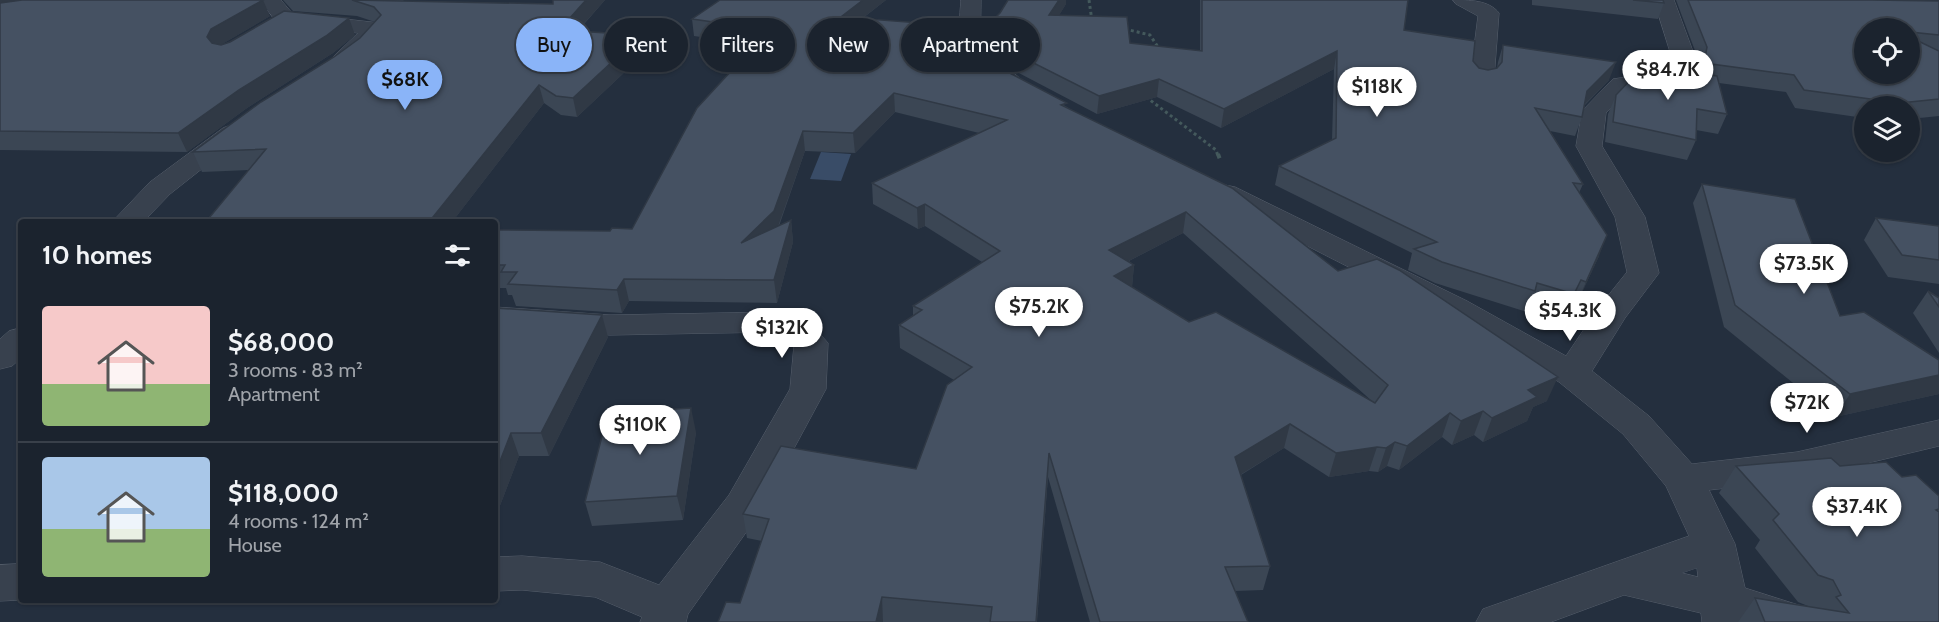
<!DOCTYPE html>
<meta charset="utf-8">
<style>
body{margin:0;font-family:Cabin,sans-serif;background:#282f3a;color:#f1f3f6;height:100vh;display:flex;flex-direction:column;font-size:22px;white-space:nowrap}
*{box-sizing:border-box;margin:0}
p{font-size:20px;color:#a0a4aa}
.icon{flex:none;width:33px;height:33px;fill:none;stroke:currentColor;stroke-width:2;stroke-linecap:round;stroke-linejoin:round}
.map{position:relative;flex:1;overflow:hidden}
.sheet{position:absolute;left:18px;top:219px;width:480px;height:384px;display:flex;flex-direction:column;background:#1b232e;border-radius:6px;box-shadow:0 2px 4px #0004,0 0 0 2px #39404a}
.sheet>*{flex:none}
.hud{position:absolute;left:516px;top:18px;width:570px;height:54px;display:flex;gap:12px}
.tools{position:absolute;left:1854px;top:18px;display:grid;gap:12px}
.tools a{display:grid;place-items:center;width:66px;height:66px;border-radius:50%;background:#1b232e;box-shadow:0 2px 4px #0004,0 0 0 2px #39404a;font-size:30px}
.price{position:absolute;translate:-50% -51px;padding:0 14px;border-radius:21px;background:#fff;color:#222;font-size:20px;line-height:39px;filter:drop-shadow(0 2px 3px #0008)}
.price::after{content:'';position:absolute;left:50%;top:36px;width:18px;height:14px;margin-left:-9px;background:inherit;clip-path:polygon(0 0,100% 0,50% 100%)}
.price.on{background:#8ab4f8;color:#111}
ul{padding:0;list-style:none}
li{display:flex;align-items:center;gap:18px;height:150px;padding:0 24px}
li+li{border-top:2px solid #39404a}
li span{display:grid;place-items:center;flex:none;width:168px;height:120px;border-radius:6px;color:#555}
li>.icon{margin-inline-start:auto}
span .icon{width:72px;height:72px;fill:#fffc;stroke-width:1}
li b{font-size:26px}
h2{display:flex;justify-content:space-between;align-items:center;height:72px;padding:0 24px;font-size:26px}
.pill{padding:0 21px;border-radius:27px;background:#1b232e;box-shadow:0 2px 4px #0004,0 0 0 2px #39404a;font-size:21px;line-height:54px}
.pill.on{background:#8ab4f8;color:#111}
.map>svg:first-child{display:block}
</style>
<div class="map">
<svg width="1939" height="622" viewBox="0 0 1939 622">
<rect width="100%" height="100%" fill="#242f3e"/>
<polygon fill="#394c67" points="821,152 851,154 841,181 810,179"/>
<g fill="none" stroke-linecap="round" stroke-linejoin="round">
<g stroke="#565f6c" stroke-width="1">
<g id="minor">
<path d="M 260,0 L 281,0 L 292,13 L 371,22 L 379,23 L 385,31 C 375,45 354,66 336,62 L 333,57 L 358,33 L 278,24 Z"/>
<path d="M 961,0 L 981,0 C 981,26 977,50 1001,66 C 1008,71 1016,73 1021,80 L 1017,85 C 1006,88 1000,85 990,79 C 956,60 958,35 961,0 Z"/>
<path d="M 1453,0 C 1469,0 1489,0 1499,13 L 1494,79 L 1490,84 L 1482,86 L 1474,84 L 1470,79 L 1478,16 L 1456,4 Z"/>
<path d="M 1654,0 L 1674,0 L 1698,65 L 1697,76 L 1693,81 L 1685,83 L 1628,90 L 1606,113 L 1602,146 L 1645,217 L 1659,273 L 1625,318 L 1592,371 L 1649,416 L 1692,464 L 1797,452 L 1939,420 L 1939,446 L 1797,480 L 1709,490 L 1735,544 L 1745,588 L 1811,609 L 1818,622 L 1702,622 L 1701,613 L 1624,595 L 1551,622 L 1476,622 L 1483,609 L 1689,536 L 1666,486 L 1623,434 L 1559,382 L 1443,315 L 1215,199 L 1211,193 L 1215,187 L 1225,185 L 1235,187 L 1467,301 L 1566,356 L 1599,307 L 1627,272 L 1615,217 L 1576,146 L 1582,111 L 1613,79 L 1674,70 L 1674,65 ZM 1697,568 L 1698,577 L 1682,573 Z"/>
<polygon points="232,125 241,128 245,133 241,138 170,194 143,222 112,222 150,182 223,128"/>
<polygon points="495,307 610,315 778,312 810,323 828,343 826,389 757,517 688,614 686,622 640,622 642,617 595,597 522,590 495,591 495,557 522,556 600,562 659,585 729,495 790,389 794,345 786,337 774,332 610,335 495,327"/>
<polygon points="21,328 21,358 12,366 0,369 0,339 9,331"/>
<polygon points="21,564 21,600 0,601 0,565"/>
</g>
</g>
<g stroke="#44595c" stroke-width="3" stroke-dasharray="3 3" stroke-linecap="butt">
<polyline points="1089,0 1092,21"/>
<polyline points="1125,29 1150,35 1160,50"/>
<polyline points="1150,95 1150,100 1216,150 1218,156"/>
</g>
<polyline stroke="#44595c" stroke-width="4" stroke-dasharray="4.5 4.5" stroke-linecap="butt" points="1218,154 1221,162"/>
<use href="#minor" fill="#38414e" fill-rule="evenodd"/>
</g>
<g fill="#3b4654" fill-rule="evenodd">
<polygon points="0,0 270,16 222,44 355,35 333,53 247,108 187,152 0,150"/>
<polygon points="283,0 404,0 403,1 553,4 553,0 605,0 578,31 641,35 645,53 577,117 561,115 544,103 452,222 175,222 209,218 249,170 202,172 193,152 334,57 360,38 375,22 357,16 293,11"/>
<path d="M 886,0 L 863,18 L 965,39 L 977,56 L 1067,107 L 1338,271 L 1547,401 L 1533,407 L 1527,421 L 1483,442 L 1474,435 L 1452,445 L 1442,437 L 1399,470 L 1387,466 L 1378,472 L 1369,471 L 1329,477 L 1284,448 L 1241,475 L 1270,566 L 1263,590 L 1235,591 L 1248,622 L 1090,622 L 1048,477 L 1037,622 L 718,622 L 740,603 L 762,541 L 747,538 L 743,514 L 916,469 L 954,380 L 900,348 L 899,325 L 913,316 L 913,306 L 982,262 L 925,226 L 918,229 L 873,204 L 872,183 L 979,133 L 895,112 L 855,153 L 805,151 L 779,226 L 791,220 L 793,242 L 777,303 L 629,301 L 622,313 L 516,306 L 512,295 L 508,295 L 506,288 L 495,288 L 495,232 L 610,231 L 632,229 L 755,45 L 694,36 L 692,19 ZM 1183,233 L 1373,402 L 1189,322 L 1132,287 L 1134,265 L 1129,261 Z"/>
<polygon points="1200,0 1408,0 1404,30 1473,61 1479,68 1488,70 1497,68 1498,62 1503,45 1609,80 1585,105 1582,117 1575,136 1550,131 1583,184 1579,193 1599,256 1577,303 1572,301 1565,315 1530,304 1527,312 1435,283 1408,270 1412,253 1275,185 1279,166 1332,140 1334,69 1221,128 1157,97 1097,114 996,61 985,44 985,28 1066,4 1059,15 1130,43 1200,51"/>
<polygon points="1532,0 1663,0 1664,3 1658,19 1532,5"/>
<path d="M 1676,0 L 1872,0 L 1939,1 L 1939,116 L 1910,119 L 1910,106 L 1864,106 L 1864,118 L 1795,108 L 1786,92 L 1719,83 L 1727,114 L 1718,134 L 1696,130 L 1696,140 L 1687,160 L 1605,142 L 1608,114 L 1616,95 L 1698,74 L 1700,64 ZM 1864,28 L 1910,28 L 1910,74 Z"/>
<polygon points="1702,184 1840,316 1939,360 1939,394 1835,417 1724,327 1693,203"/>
<polygon points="1876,218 1939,226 1939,284 1888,277 1864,240"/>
<polygon points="1928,291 1939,298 1939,353 1913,313"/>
<polygon points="495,308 608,337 549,456 519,456 496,516 495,516"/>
<polygon points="696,432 683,520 592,526 585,502"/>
<polygon points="1736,466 1840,466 1902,477 1939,496 1939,622 1738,622 1755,598 1808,606 1798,602 1755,548 1760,540 1719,493"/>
</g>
<g fill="#303945">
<polygon points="0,0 31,0 0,4"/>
<polygon points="263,0 270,16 219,46 215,54 207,37 211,29"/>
<polygon points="586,0 605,0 563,47 559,30"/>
<polygon points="863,0 886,0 842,34 841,17"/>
<polygon points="1059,0 1066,0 1066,4 1049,32 1049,15"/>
<polygon points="349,18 355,35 333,53 247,108 187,152 178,133 239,90"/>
<polygon points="641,35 645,53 577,117 573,98"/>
<polygon points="1337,51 1334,69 1221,128 1224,109"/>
<polygon points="1616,62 1609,80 1580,109 1587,91"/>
<polygon points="1159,79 1157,97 1097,114 1099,96"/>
<polygon points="539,85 544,103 452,222 429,222"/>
<polygon points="894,93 895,112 855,153 853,133"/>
<polygon points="803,131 805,151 776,232 741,243"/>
<polygon points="925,204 925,226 918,229 917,208"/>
<polygon points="1186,212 1183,233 1107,272 1109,250"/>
<polygon points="791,220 793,242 777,303 774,280"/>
<polygon points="1607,235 1599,256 1577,303 1586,282"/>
<polygon points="1134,265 1132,287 1114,276"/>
<polygon points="624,279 629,301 622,313 617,290"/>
<polygon points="602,315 608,337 549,456 541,433"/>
<polygon points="1939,375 1939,394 1835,417 1850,394"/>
<polygon points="1558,377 1547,401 1533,407 1527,421 1483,442 1492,418 1528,390"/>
<polygon points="691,408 696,432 683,520 677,496"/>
<polygon points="1483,411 1474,435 1452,445 1461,421"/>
<polygon points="1450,413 1442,437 1399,470 1407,446"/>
<polygon points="1290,424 1284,448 1230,481 1235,457"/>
<polygon points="511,433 519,456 496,516 495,513 495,474"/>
<polygon points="1395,442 1387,466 1378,472 1386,448"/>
<polygon points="1377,447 1369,471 1329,477 1336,453"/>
<polygon points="882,597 883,622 876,622"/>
</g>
<g fill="#455162" stroke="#303945" stroke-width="1.5" fill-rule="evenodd">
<polygon points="22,0 263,0 211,29 207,37 212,43 221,45 230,42 284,11 349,18 326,36 239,90 178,133 0,131 0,3"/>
<polygon points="352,0 553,4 553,0 586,0 559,30 641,35 573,98 556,96 539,85 429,222 175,222 179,218 209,218 266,149 193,152 261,102 334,57 360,38 381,15 374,7"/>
<path d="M 720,0 L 863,0 L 841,17 L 960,26 L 965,39 L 977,56 L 1067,103 L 1061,105 L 1232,188 L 1338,271 L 1377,259 L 1399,270 L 1558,377 L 1528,390 L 1537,397 L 1492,418 L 1483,411 L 1461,421 L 1450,413 L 1407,446 L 1395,442 L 1386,448 L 1377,447 L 1336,453 L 1290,424 L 1235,457 L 1270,566 L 1225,567 L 1248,622 L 1100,622 L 1049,453 L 1036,622 L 990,622 L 992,607 L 882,597 L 876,622 L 718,622 L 726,602 L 740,603 L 769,519 L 743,514 L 781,446 L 916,469 L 947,385 L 972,367 L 899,325 L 922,310 L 913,306 L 1000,251 L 925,204 L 917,208 L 872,183 L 1007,120 L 894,93 L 853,133 L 803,131 L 774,211 L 741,243 L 791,220 L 774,280 L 624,279 L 617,290 L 508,284 L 517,272 L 501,272 L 505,265 L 495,265 L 495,232 L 496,230 L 610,231 L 612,228 L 632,229 L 697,108 L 769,30 L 692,19 ZM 1186,212 L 1388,385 L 1375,403 L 1216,312 L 1189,322 L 1114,276 L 1134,265 L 1109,250 Z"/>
<polygon points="1008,0 1059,0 1049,15 1127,17 1130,43 1202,51 1202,0 1408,0 1404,30 1475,41 1473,61 1479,68 1488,70 1497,68 1502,62 1503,45 1616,62 1587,91 1582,117 1535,108 1583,184 1573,183 1607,235 1586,282 1581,280 1574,294 1537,283 1535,291 1442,262 1414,249 1437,242 1279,166 1336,138 1337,51 1224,109 1159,79 1099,96 996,44 985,28 1000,13"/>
<polygon points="1633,0 1663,0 1664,3"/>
<polygon points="1688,0 1872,0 1939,1 1939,35 1910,32 1910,28 1864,28 1864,74 1910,74 1910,37 1939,51 1939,99 1900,103 1804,90 1794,75 1704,63 1707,47"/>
<polygon points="1670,69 1717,76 1727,114 1697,109 1696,140 1613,122 1616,95 1637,73"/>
<polygon points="1702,184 1795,199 1840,316 1864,312 1939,360 1939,375 1850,394 1735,305"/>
<polygon points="1876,218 1939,226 1939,260 1902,255"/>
<polygon points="1928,291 1939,298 1939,307"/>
<polygon points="495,308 602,315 541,433 511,433 495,474"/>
<polygon points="691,408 677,496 585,502 608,413"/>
<polygon points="1831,458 1840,466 1886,462 1902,477 1916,475 1939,496 1939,509 1936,510 1939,512 1939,622 1765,622 1755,598 1849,613 1836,597 1841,595 1833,580 1818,575 1773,520 1779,514 1736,466"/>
</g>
</svg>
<div class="tools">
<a><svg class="icon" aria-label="locate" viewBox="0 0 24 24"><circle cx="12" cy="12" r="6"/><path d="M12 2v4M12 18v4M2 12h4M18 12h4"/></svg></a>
<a><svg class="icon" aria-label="layers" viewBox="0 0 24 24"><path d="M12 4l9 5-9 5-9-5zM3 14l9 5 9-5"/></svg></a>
</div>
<b class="price" style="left:1668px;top:101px">$84.7K</b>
<b class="price on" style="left:405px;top:111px">$68K</b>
<b class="price" style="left:1377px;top:118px">$118K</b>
<b class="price" style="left:1804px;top:295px">$73.5K</b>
<b class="price" style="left:1039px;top:338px">$75.2K</b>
<b class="price" style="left:1570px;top:342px">$54.3K</b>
<b class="price" style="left:782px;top:359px">$132K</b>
<b class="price" style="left:1807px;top:434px">$72K</b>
<b class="price" style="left:640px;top:456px">$110K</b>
<b class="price" style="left:1857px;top:538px">$37.4K</b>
<div class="hud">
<a class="pill on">Buy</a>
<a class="pill">Rent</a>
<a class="pill">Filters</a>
<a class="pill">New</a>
<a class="pill">Apartment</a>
</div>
<section class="sheet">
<h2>10 homes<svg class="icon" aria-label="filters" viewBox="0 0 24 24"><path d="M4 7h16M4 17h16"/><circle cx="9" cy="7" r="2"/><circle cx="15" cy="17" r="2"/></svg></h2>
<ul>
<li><span style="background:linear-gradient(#f6c9c9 65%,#8fb573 0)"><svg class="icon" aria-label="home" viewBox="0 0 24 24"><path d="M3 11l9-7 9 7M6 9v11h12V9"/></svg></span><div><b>$68,000</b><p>3 rooms · 83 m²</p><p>Apartment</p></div></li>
<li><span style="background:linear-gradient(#a9c7e8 60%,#8fb573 0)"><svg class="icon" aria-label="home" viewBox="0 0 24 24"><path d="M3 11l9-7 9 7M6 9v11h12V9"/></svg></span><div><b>$118,000</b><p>4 rooms · 124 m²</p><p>House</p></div></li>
</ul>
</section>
</div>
